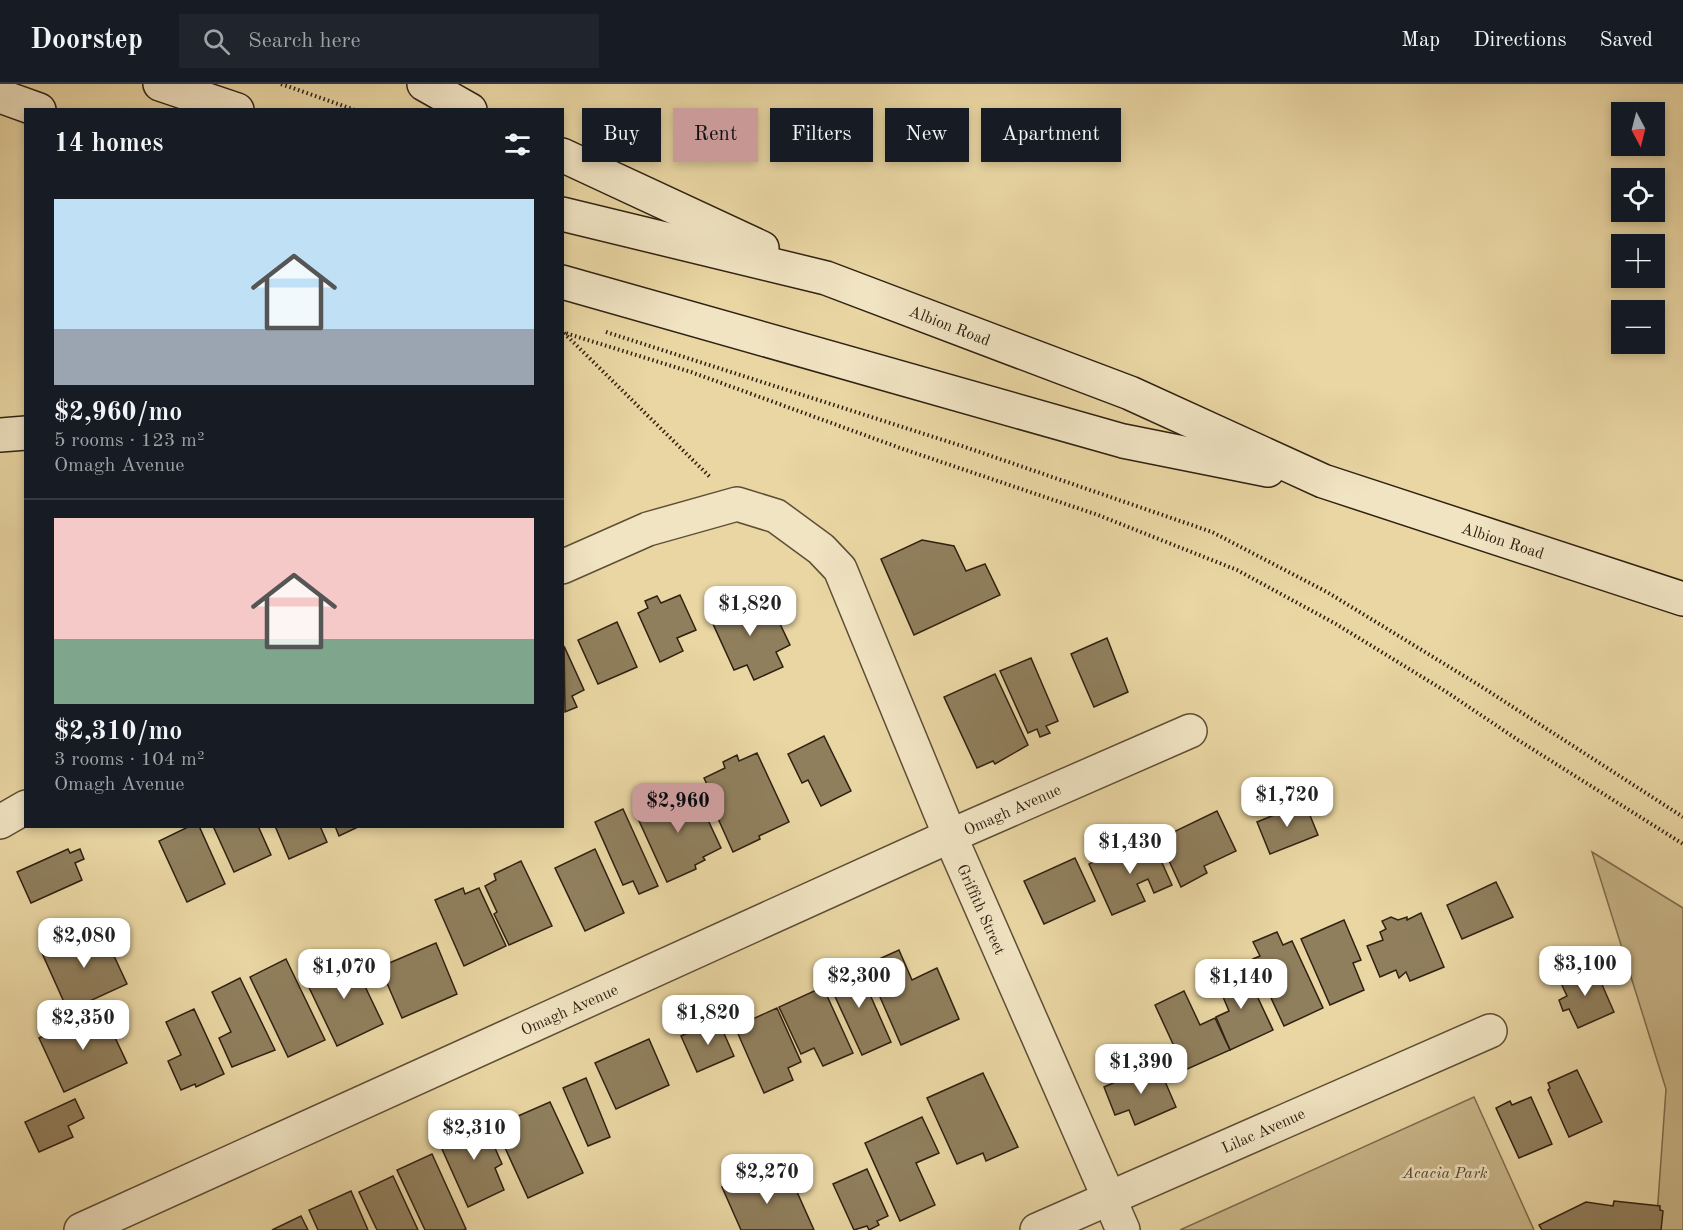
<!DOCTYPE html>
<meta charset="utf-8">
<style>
body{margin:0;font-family:"Old Standard TT",serif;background:#20242c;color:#f1f3f6;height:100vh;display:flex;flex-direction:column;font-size:22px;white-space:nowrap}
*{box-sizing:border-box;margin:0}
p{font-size:20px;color:#9ea1a6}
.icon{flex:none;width:33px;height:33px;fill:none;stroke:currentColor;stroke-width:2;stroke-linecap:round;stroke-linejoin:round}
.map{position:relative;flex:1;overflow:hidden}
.details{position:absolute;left:24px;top:24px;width:540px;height:720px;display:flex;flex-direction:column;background:#171b24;border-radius:0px;box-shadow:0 3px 9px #0003}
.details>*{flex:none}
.guide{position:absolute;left:582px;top:24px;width:570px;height:54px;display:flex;gap:12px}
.needle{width:39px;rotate:173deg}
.tools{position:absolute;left:1611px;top:18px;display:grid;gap:12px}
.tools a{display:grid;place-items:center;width:54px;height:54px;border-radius:0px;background:#171b24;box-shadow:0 3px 9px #0003;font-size:30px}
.price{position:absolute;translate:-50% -51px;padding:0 14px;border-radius:12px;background:#fff;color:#222;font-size:20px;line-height:39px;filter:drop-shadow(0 2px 3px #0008)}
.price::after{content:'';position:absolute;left:50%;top:36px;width:18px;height:14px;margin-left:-9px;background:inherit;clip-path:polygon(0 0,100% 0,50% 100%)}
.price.current{background:#c59692;color:#111}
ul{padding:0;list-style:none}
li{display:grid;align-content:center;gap:12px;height:318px;padding:0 30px}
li+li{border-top:2px solid #363941}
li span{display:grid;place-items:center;height:186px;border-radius:0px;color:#555}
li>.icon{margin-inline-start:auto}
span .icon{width:108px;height:108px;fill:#fffc;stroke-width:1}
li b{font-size:26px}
h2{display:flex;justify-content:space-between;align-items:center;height:72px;padding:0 30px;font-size:26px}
.tag{padding:0 21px;border-radius:0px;background:#171b24;box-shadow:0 3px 9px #0003;font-size:21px;line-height:54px}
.tag.current{background:#c59692;color:#111}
header{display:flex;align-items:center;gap:36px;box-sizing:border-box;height:84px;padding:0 30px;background:#171b24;border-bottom:2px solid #363941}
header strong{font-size:28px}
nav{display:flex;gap:33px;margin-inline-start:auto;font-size:21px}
.search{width:420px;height:54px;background:#20242c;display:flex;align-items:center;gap:15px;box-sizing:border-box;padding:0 21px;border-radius:0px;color:#9ea1a6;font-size:22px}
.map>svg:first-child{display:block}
</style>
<header>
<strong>Doorstep</strong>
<div class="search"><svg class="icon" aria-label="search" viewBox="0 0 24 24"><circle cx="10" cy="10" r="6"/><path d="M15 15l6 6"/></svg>Search here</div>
<nav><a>Map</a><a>Directions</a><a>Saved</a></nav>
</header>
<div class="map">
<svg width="1683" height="1146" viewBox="0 0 1683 1146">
<rect width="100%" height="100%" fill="#e9d6a3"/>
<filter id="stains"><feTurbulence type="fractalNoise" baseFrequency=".00333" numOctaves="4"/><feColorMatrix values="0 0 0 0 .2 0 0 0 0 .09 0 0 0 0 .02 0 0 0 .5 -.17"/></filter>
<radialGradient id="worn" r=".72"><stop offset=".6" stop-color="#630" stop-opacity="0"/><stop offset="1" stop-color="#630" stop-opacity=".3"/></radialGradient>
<g fill="#c9b78a" stroke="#7c6c4e" stroke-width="1.5">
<polygon points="1592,768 1683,824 1683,1146 1656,1146 1666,1005"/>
<polygon points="1474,1013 1534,1146 1180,1146"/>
</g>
<g fill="#907f5d" stroke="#2f2112" stroke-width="1.5">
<polygon points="922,456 954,462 966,487 985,480 1000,511 914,551 881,475"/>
<polygon points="680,511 696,546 677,554 683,567 660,578 638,529 648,524 645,517 657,512 661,519"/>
<polygon points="745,512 751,524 757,522 760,528 772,523 790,561 776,568 783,583 754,596 747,581 734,586 708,529"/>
<polygon points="617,538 637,583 598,600 578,556"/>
<polygon points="1107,554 1128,608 1094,623 1071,570"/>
<polygon points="564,562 584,606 572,612 577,623 565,628"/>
<polygon points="1031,574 1058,637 1046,642 1050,649 1040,653 1037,645 1028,649 1000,587"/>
<polygon points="995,590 1028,661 995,680 993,677 977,684 944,613"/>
<polygon points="824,652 851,707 821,722 808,696 802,699 788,670"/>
<polygon points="757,669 789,738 759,752 760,755 733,768 716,730 720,728 704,694 725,684 723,678 737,671 739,677"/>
<polygon points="694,706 721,764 703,773 705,776 695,781 696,785 667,798 635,728 675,710 677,714"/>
<polygon points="1305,719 1318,751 1270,770 1257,738 1274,731 1271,725 1283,720 1286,726"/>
<polygon points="623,725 658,802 639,810 633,797 623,801 595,738"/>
<polygon points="1217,727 1236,767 1204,782 1207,789 1181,803 1159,755"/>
<polygon points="190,742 199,742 225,800 187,818 159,757"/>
<polygon points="213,742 258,742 271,771 234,788"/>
<polygon points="275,742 320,742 327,758 289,775"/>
<polygon points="335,742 360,742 339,752"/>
<polygon points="1150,752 1172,801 1154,809 1148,795 1137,800 1145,817 1112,831 1089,780"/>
<polygon points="68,765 70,769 80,765 84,775 75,779 82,796 31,819 17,788"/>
<polygon points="595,765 624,829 585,847 555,784"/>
<polygon points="1075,774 1095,817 1044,840 1024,797"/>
<polygon points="521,777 552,842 509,861 494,830 497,828 485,802 496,796 494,790"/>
<polygon points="1496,798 1513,833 1462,855 1447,821"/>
<polygon points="463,804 465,810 479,804 506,862 464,882 435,816"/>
<polygon points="1421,829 1444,883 1410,897 1406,888 1399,894 1396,886 1380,893 1367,862 1383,856 1380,848 1386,845 1382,837 1391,833 1398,836 1407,833 1407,836"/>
<polygon points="1344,836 1361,876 1353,879 1364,906 1330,921 1301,855"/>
<polygon points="100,842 127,900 68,927 42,869"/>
<polygon points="1277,848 1283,861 1292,857 1323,924 1284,942 1253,875 1260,872 1253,858"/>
<polygon points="436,859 457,910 402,934 380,883"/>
<polygon points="899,866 912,896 937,884 959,935 901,961 866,881"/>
<polygon points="350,871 383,940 337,962 304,893"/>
<polygon points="286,875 325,956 288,973 250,893"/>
<polygon points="856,879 891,958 862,971 826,893"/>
<polygon points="1593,880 1614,928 1578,944 1569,925 1563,927 1559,916 1567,912 1559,895"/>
<polygon points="1243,882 1273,946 1230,966 1216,933 1229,927 1215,894"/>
<polygon points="240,894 275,966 232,983 219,954 231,948 212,908"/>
<polygon points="823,903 853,969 823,982 814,964 801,970 779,923"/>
<polygon points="1184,907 1200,941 1215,934 1230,966 1185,986 1155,921"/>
<polygon points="777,924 801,978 788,984 793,996 764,1009 735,943"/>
<polygon points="194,925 224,990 196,1003 195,1000 181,1006 168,977 181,971 166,938"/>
<polygon points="102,926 127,979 64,1008 39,954"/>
<polygon points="718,936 734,972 697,988 681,952"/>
<polygon points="649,955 669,1001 616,1025 595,979"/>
<polygon points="1158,981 1176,1023 1135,1041 1129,1026 1115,1031 1104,1003 1118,997 1116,994 1124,991 1126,995"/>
<polygon points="1577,986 1602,1038 1569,1053 1548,1006 1550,1004 1548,999"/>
<polygon points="983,989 1018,1063 986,1077 983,1069 957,1080 927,1014"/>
<polygon points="586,994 610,1053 588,1062 563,1004"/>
<polygon points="1531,1013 1552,1060 1519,1074 1496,1024 1510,1017 1512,1021"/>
<polygon points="75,1015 84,1034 68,1042 73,1053 39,1068 25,1038"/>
<polygon points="550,1018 583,1089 528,1114 495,1042"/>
<polygon points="472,1030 477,1040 483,1037 502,1080 495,1084 504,1106 468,1123 442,1065 457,1058 449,1041"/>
<polygon points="922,1033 939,1069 916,1079 935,1121 900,1137 865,1059"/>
<polygon points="432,1070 466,1145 463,1146 425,1146 397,1086"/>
<polygon points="867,1085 888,1132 877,1137 879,1141 869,1146 867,1142 854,1146 833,1100"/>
<polygon points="789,1090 814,1146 741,1146 722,1103 751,1091 757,1103"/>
<polygon points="393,1092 418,1146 377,1146 359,1108"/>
<polygon points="351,1107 368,1146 318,1146 309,1126"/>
<polygon points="1614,1117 1660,1122 1660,1126 1663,1127 1661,1146 1542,1146 1539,1141 1586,1118 1613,1122"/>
<polygon points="301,1132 308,1146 272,1146"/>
</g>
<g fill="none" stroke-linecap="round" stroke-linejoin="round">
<g stroke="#5e4e36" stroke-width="36">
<g id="street">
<polyline points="562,483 648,445 737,420 776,432 821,465 840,485 950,752 1123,1146"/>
<polyline points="0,738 26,723"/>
<polyline points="81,1146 950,752 1190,647"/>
<polyline points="1037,1146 1490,947"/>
</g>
</g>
<g stroke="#2f2112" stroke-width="36">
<g id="secondary">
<polyline points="160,0 237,26"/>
<polyline points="424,0 470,26"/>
<polyline points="0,12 39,26"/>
<polyline points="562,71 762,164"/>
<polyline points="562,130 826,194 1130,309 1323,397 1683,515"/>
<polyline points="562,198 1123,357 1268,386"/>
<polyline points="0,351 26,349"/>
</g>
</g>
<g stroke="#2f2112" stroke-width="4" stroke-dasharray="1.5 3" stroke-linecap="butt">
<polyline points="281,0 355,26"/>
<polyline points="562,248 691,288 903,365 1098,431 1237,486 1336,540 1445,607 1518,656 1683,760"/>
<polyline points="606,248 965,363 1212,448 1327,508 1482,603 1683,733"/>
<polyline points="564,249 711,394"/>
</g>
<use href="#street" stroke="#f1e4c3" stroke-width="33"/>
<use href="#secondary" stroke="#f1e4c3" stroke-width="33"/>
</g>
<g text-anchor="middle" stroke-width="5" stroke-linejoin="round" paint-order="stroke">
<g font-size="16" fill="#2f2112" stroke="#f1e4c3">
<text transform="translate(950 241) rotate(21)" y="6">Albion Road</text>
<text transform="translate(1503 456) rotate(18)" y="6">Albion Road</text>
<text transform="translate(1012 725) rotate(-24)" y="6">Omagh Avenue</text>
<text transform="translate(982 825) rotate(66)" y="6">Griffith Street</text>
<text transform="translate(569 925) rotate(-24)" y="6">Omagh Avenue</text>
<text transform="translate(1263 1046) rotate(-24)" y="6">Lilac Avenue</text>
</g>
<g font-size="16" font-style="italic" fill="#564630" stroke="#f1e4c3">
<text x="1445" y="1094">Acacia Park</text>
</g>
</g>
<rect width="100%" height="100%" filter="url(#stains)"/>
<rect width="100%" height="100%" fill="url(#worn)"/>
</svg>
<div class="tools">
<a><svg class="needle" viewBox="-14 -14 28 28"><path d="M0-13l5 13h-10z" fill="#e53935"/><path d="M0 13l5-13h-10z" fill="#9ea1a6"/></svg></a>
<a><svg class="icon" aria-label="locate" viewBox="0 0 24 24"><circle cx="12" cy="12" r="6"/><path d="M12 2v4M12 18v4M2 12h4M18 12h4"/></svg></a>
<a>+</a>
<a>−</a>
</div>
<b class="price" style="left:750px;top:553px">$1,820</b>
<b class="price" style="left:1287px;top:744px">$1,720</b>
<b class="price current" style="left:678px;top:750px">$2,960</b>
<b class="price" style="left:1130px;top:791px">$1,430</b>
<b class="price" style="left:84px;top:885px">$2,080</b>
<b class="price" style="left:1585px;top:913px">$3,100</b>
<b class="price" style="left:344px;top:916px">$1,070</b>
<b class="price" style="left:859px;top:925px">$2,300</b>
<b class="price" style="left:1241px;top:926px">$1,140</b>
<b class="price" style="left:708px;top:962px">$1,820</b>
<b class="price" style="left:83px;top:967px">$2,350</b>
<b class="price" style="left:1141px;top:1011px">$1,390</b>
<b class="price" style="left:474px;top:1077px">$2,310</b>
<b class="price" style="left:767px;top:1121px">$2,270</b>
<div class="guide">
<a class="tag">Buy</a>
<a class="tag current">Rent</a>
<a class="tag">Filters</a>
<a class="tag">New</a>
<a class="tag">Apartment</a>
</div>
<section class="details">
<h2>14 homes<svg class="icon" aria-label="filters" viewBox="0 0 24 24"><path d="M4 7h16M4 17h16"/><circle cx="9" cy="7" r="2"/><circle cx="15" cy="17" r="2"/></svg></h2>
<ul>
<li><span style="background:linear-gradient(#bfe0f5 70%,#9aa5b1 0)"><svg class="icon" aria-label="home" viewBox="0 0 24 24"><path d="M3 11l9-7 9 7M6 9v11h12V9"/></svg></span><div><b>$2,960/mo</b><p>5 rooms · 123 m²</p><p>Omagh Avenue</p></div></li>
<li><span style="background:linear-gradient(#f6c9c9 65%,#7fa58c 0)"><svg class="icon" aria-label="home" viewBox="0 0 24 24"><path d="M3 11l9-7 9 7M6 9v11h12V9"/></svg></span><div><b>$2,310/mo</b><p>3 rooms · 104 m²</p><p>Omagh Avenue</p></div></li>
</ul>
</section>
</div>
